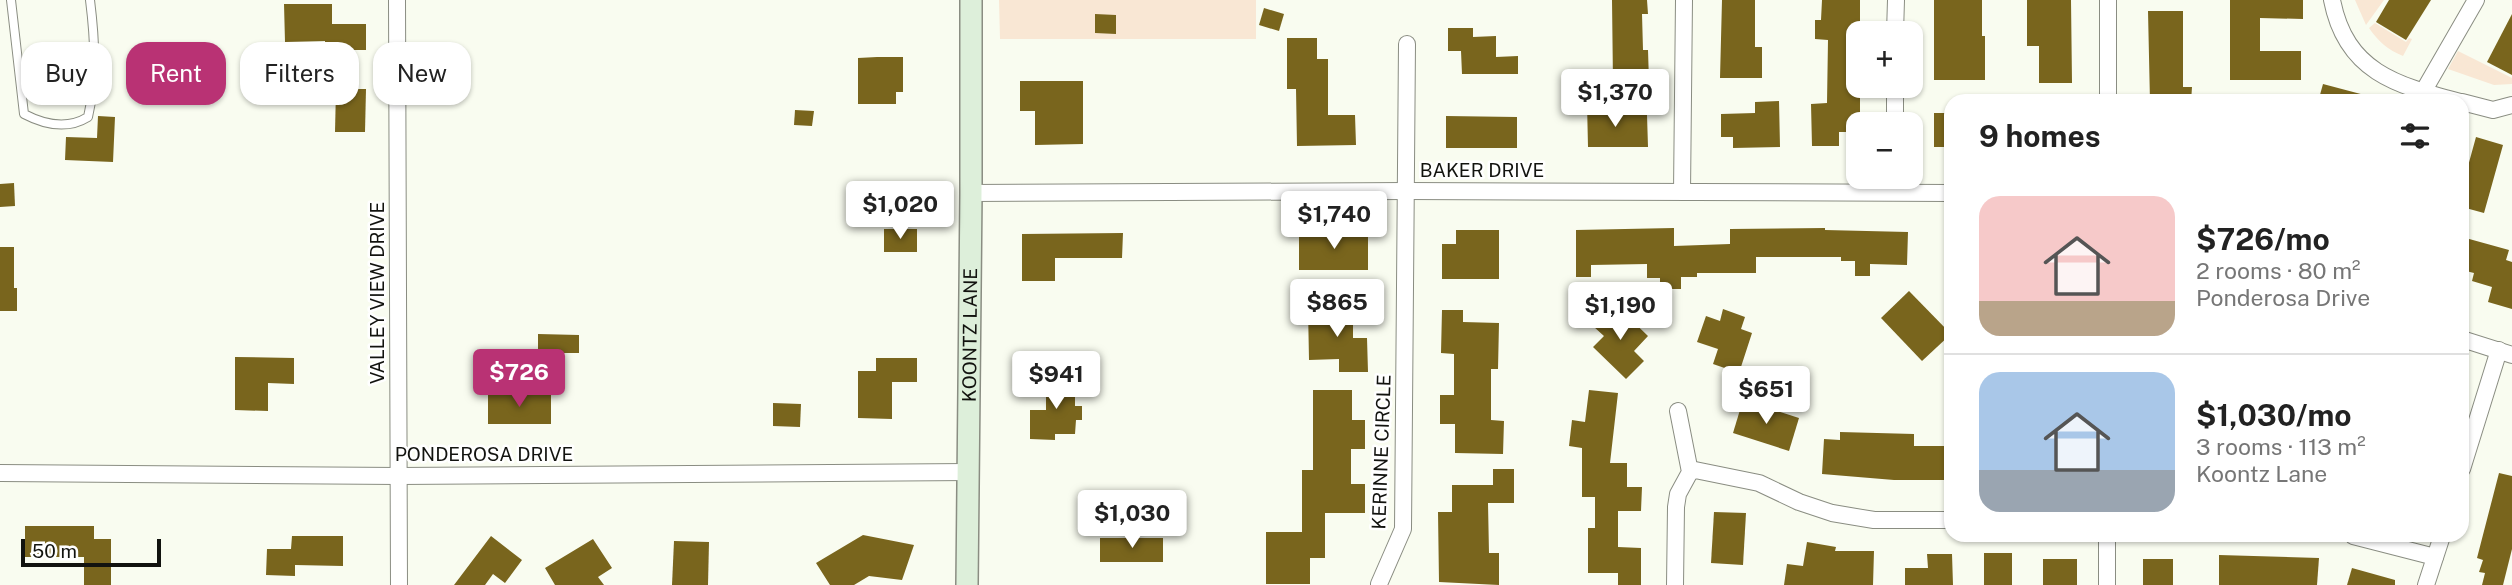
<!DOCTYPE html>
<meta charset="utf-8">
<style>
body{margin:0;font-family:"Public Sans",sans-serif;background:#f6f6f6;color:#222;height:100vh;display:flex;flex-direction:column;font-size:26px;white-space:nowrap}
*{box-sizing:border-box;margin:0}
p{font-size:23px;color:#767676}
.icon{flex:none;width:38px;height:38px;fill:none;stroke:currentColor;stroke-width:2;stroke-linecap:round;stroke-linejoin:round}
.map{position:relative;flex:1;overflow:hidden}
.sheet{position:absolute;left:1944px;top:94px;width:525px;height:448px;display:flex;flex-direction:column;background:#fff;border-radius:21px;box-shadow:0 2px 5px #0004}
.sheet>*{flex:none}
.hud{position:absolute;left:21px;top:42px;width:665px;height:63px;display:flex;gap:14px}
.tools{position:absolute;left:1846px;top:21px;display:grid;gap:14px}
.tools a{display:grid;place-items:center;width:77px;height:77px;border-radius:14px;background:#fff;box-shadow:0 2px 5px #0004;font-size:35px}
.scale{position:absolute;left:21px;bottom:18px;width:140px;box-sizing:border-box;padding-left:7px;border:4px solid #12130f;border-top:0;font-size:19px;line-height:24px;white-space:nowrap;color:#12130f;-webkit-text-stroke:5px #fff;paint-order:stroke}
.price{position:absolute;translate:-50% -60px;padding:0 16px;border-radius:7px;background:#fff;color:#222;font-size:23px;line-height:46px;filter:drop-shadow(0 2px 4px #0008)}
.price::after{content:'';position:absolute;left:50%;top:42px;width:21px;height:16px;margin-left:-10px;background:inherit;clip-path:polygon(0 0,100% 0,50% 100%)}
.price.current{background:#b93274;color:#fff}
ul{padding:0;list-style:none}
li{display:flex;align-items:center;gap:21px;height:175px;padding:0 35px}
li+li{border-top:2px solid #e0e0e0}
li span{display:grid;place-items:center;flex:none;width:196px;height:140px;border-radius:21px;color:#555}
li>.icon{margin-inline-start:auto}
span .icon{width:84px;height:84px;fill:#fffc;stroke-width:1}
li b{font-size:30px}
h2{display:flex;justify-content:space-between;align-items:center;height:84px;padding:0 35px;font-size:30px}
.pill{padding:0 24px;border-radius:21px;background:#fff;box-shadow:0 2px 5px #0004;font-size:24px;line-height:63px}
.pill.current{background:#b93274;color:#fff}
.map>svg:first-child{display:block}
</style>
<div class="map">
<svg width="2512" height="585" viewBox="0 0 2512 585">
<rect width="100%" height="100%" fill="#f9fcf0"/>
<g fill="#f9e7d4">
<polygon points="999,0 1256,0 1256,39 1000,39"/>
<polygon points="2355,0 2384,0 2366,25"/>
<path d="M 2375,23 L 2406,42 L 2409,38 L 2412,39 L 2403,56 C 2388,50 2378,41 2369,28 Z"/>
<polygon points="2458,51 2512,78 2512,84 2494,85 2448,69"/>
</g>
<g fill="#79651d">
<polygon points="1612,0 1647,0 1648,14 1642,14 1643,50 1648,50 1649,82 1613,83"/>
<polygon points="1722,0 1755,0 1755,47 1762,47 1762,78 1720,78"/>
<polygon points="1822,0 1860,0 1860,119 1848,119 1848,132 1839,132 1839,146 1812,146 1811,104 1827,103 1828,40 1815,39 1815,20 1821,20"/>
<polygon points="1934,0 1982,0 1982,36 1985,36 1985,80 1934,80"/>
<polygon points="2027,0 2071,0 2072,83 2039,83 2039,46 2027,46"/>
<polygon points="2230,0 2303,0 2303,19 2260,18 2260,51 2301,51 2301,80 2230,80"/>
<polygon points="2389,0 2431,0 2406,40 2376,22"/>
<polygon points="284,4 332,4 332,24 366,24 366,50 325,50 325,41 285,42"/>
<polygon points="1264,8 1284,14 1279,31 1259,25"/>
<polygon points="2148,11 2183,11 2183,87 2192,87 2191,102 2150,102"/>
<polygon points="1095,14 1116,15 1116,34 1095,33"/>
<polygon points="2512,14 2512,75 2487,62"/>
<polygon points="1448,28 1473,28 1473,37 1496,36 1496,57 1518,56 1518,74 1462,74 1461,51 1448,51"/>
<polygon points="1287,38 1317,38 1317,59 1328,59 1328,115 1355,115 1356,145 1297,146 1296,89 1287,89"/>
<rect x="49" y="44" width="29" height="44"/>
<polygon points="877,57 903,57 903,92 896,92 896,104 858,104 858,58"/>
<polygon points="1020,81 1083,81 1083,144 1035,145 1035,111 1020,111"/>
<polygon points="2323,84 2372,97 2371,102 2318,102"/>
<polygon points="336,89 366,89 365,132 335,132"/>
<polygon points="1779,101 1780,147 1733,148 1733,137 1721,137 1721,114 1755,113 1755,102"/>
<polygon points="1587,103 1606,103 1607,115 1647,115 1648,147 1588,147"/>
<polygon points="795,110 814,111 812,126 794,125"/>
<rect x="1934" y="113" width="17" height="34"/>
<polygon points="98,116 115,117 113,162 65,160 66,137 97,138"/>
<polygon points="1446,116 1517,117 1517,148 1446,148"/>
<polygon points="2476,137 2503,145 2484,213 2462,207 2462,176 2465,177"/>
<polygon points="14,183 15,206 0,207 0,184"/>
<polygon points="1674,228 1674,246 1730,244 1730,229 1825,228 1825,230 1908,232 1907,265 1870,264 1870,276 1855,276 1855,261 1841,261 1841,257 1756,257 1756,273 1697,273 1697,277 1681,277 1681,289 1660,289 1660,278 1647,278 1647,264 1591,265 1591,277 1576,277 1576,230"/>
<rect x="884" y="229" width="33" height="23"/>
<polygon points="1456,230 1499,230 1499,279 1442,279 1442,244 1456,244"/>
<rect x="1299" y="232" width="69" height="38"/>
<polygon points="1123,233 1122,258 1055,258 1055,281 1022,281 1022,234"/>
<polygon points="2462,237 2509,250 2506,260 2512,262 2512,309 2488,302 2492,287 2472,281 2474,273 2462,270"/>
<polygon points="0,247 14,247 14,288 17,288 17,311 0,311"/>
<polygon points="1909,291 1951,334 1922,361 1881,318"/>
<polygon points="1616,305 1648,336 1634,351 1644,361 1626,379 1593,347 1604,336 1594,327"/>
<polygon points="1353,307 1353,338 1367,338 1368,372 1339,372 1339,359 1309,360 1308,308"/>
<polygon points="1723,309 1745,317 1741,329 1752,333 1739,373 1713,364 1718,349 1697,342 1706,316 1720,321"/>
<polygon points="1442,310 1463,310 1463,322 1499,323 1498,369 1491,369 1491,420 1504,421 1503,454 1455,453 1455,424 1440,424 1440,395 1454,395 1454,354 1441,353"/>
<polygon points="538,334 579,335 579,353 538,353"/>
<polygon points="235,357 294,358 294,384 268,383 268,411 235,410"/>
<polygon points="876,358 917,358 917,382 892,382 892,419 858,418 858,371 876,371"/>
<polygon points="480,364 501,365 498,390 479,388"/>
<polygon points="1046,378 1075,379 1075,406 1082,406 1082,420 1076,420 1075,434 1055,434 1055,440 1030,439 1030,410 1046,410"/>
<polygon points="1313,390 1352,390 1352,420 1365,420 1365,449 1351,449 1351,484 1365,484 1365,513 1325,513 1325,558 1310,558 1310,584 1266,584 1266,532 1302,532 1302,470 1313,470"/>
<polygon points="1589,390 1618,393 1610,463 1627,463 1627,487 1642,487 1641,511 1618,511 1618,547 1641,548 1641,585 1618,585 1618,573 1588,573 1588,528 1595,528 1595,497 1582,497 1582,448 1569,446 1572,420 1585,422"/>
<rect x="488" y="394" width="63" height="30"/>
<polygon points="1743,400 1799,418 1789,451 1733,433"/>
<polygon points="773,403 801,404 800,427 773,426"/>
<polygon points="1840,432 1914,434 1914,446 1951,446 1951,480 1894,480 1822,474 1824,439 1840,440"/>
<polygon points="1493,469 1514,469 1514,503 1488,503 1489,553 1499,553 1499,585 1439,582 1438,512 1452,512 1452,485 1493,485"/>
<polygon points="2499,473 2512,476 2512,549 2503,585 2482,585 2485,573 2479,572 2483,560 2477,558"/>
<polygon points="1714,512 1746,513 1743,565 1711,563"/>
<polygon points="25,526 94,526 94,539 111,539 111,585 84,585 84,557 25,557"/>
<polygon points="863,535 914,545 902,580 869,576 854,585 830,585 816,563"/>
<polygon points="292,536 343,536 343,566 295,565 295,576 266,575 267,549 291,549"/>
<polygon points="491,536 522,560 505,583 493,574 485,585 454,585"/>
<rect x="1100" y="538" width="63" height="24"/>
<polygon points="593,539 612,568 598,577 604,585 555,585 545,568"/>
<polygon points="674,541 709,542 708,585 672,585"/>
<polygon points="1807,542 1836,547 1835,551 1874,551 1873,585 1784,585 1787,564 1803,566"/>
<rect x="1984" y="553" width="28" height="32"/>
<polygon points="1927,554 1952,554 1953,585 1905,585 1905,568 1928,568"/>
<polygon points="2219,555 2319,558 2317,585 2219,585"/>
<rect x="2043" y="559" width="34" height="26"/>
<rect x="2143" y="559" width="30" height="26"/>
<polygon points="2352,568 2395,580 2395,585 2347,585"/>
</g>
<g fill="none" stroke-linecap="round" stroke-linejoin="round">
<g stroke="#8a8d82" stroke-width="10">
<path id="lane" d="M 11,0 L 24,114 C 45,125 67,130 88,117 C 97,78 95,40 90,0"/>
</g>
<g stroke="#8a8d82" stroke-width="18">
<g id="street">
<polyline points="397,0 399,585"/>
<polyline points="2108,0 2108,102"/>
<path d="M 2332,0 C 2346,72 2396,85 2460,102"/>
<polyline points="1895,33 1896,0"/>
<polyline points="2423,92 2476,0"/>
<polyline points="2462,102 2493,110 2512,105"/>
<polyline points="1895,124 1895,86"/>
<polyline points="1682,192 1684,0"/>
<polyline points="971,193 1407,191 1951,193"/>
<polyline points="2462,339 2512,355"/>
<polyline points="2462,469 2499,350"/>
<polyline points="1690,472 1695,470 1759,483 1799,502 1832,513 1874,520 1951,520"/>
<polyline points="0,473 399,476 969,472"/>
<polyline points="2353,536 2435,557"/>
<polyline points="1379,584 1403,529 1407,44"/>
<polyline points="1675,585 1676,507 1678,494 1690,472 1678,411"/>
<polyline points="2107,585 2107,536"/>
<polyline points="2426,585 2442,536"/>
</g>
</g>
<g stroke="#8a8d82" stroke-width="24">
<g id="secondary">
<path id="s1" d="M 967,585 L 971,193 L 971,0"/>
</g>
</g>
<use href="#lane" stroke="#fff" stroke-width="8"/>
<use href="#street" stroke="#fff" stroke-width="16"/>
<use href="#secondary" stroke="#ddefda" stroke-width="21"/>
</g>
<g text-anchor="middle" stroke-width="5" stroke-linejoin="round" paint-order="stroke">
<g font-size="19" fill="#12130f" stroke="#fff">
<text x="1482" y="177">BAKER DRIVE</text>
<text transform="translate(377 293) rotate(-90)" y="7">VALLEY VIEW DRIVE</text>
<text dy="7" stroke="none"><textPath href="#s1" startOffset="250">KOONTZ LANE</textPath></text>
<text transform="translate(1381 452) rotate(-88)" y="7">KERINNE CIRCLE</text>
<text x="484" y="461">PONDEROSA DRIVE</text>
</g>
</g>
</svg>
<div class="tools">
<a>+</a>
<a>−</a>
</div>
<div class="scale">50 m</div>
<b class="price" style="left:1615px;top:129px">$1,370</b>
<b class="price" style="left:900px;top:241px">$1,020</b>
<b class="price" style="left:1334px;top:251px">$1,740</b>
<b class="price" style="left:1337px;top:339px">$865</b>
<b class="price" style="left:1620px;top:342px">$1,190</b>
<b class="price current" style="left:519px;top:409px">$726</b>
<b class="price" style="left:1056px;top:411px">$941</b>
<b class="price" style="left:1766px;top:426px">$651</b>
<b class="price" style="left:1132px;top:550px">$1,030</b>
<div class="hud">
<a class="pill">Buy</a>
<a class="pill current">Rent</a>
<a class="pill">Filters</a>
<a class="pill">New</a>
</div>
<section class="sheet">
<h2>9 homes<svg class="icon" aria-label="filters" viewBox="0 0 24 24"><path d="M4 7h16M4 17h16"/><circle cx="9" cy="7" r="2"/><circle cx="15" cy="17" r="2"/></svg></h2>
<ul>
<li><span style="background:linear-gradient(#f6c9c9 75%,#b9a48a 0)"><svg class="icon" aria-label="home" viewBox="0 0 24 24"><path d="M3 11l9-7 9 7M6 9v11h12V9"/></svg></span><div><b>$726/mo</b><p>2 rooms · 80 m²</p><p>Ponderosa Drive</p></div></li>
<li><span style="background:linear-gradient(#a9c7e8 70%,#9aa5b1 0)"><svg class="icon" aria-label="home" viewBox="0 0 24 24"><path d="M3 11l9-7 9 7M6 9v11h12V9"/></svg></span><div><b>$1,030/mo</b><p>3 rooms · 113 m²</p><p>Koontz Lane</p></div></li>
</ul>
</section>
</div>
